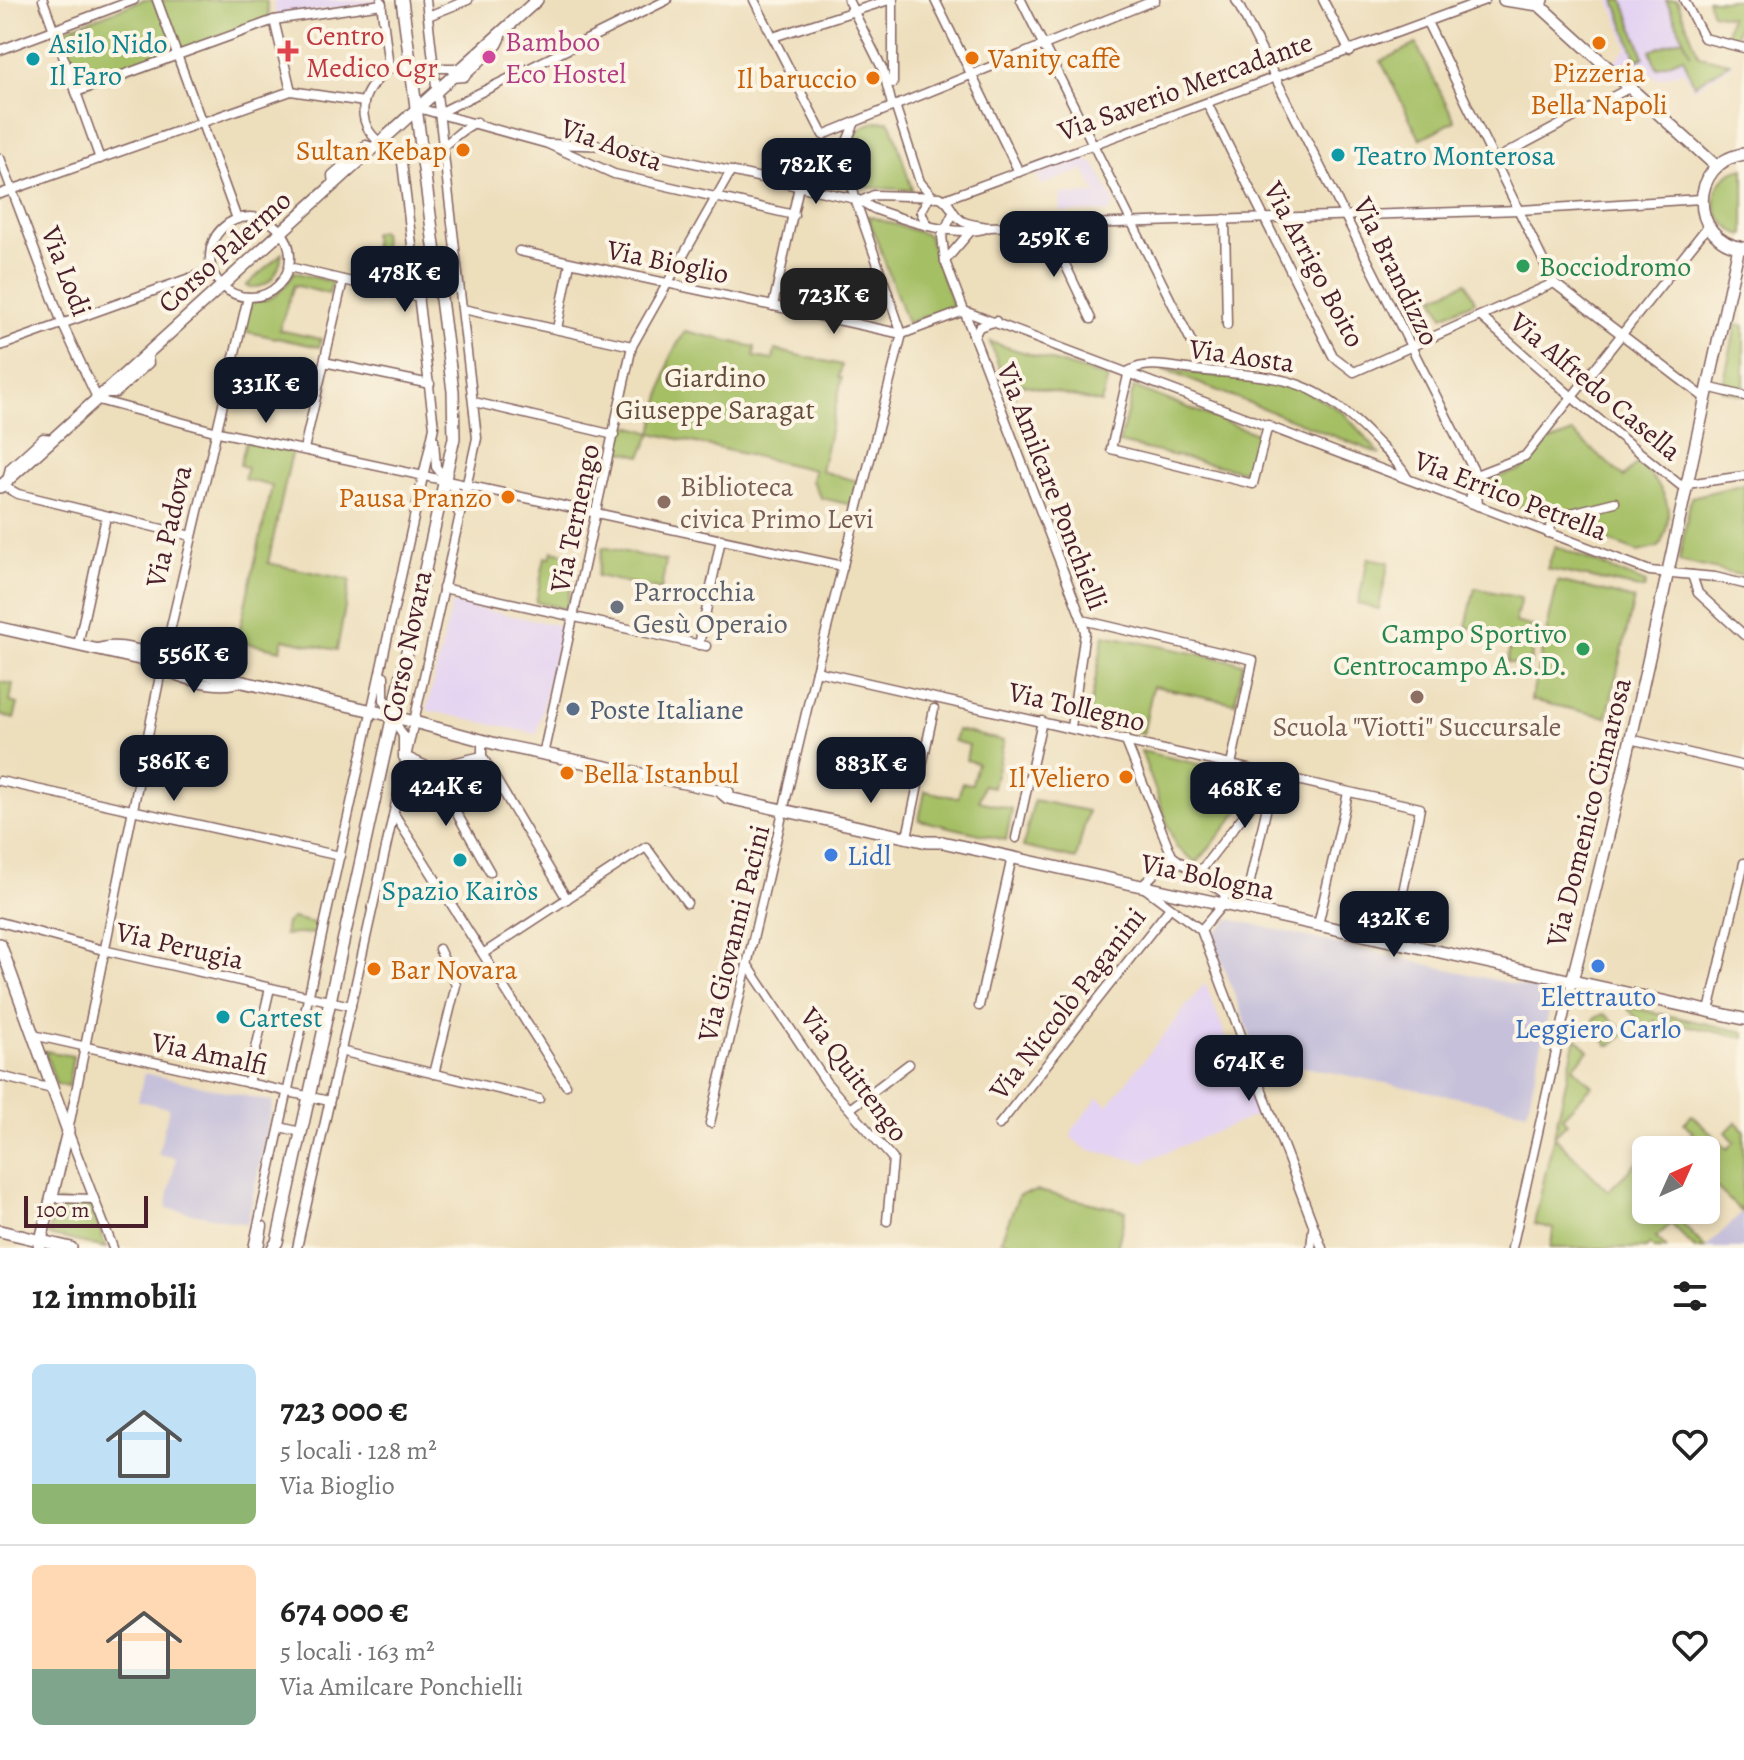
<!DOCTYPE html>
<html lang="it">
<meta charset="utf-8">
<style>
body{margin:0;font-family:Alegreya,serif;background:#f6f6f6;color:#222;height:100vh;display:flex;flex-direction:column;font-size:30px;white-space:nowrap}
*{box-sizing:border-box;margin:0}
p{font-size:26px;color:#767676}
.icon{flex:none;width:44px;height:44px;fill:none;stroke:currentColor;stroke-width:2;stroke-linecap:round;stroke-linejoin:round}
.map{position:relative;height:1248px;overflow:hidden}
.sheet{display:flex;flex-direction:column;background:#fff;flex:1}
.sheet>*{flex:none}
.needle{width:52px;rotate:45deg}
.tools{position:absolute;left:1632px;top:1136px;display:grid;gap:16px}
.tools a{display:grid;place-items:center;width:88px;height:88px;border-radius:12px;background:#fff;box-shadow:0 4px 12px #0003;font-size:40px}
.scale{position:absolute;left:24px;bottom:20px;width:124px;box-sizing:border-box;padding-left:8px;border:4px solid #4a1f2b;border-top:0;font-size:22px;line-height:28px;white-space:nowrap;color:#4a1f2b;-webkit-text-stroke:6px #fcf5e5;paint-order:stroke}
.price{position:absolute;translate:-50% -68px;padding:0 18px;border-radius:16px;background:#111827;color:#fff;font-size:26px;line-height:52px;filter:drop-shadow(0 2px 4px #0008)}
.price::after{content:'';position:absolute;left:50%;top:48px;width:24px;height:18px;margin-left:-12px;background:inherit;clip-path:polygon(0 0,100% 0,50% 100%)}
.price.selected{background:#222;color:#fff}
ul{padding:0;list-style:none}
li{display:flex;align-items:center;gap:24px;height:200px;padding:0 32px}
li+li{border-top:2px solid #e0e0e0}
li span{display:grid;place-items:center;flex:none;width:224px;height:160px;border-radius:12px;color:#555}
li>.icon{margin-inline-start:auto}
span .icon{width:96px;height:96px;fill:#fffc;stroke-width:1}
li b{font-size:34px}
h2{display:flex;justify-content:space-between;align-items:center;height:96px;padding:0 32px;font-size:34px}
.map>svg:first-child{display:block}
</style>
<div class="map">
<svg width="1744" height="1248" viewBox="0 0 1744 1248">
<rect width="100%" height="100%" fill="#fcf5e5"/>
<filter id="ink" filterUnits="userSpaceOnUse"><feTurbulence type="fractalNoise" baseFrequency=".0125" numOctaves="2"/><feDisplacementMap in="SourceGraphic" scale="16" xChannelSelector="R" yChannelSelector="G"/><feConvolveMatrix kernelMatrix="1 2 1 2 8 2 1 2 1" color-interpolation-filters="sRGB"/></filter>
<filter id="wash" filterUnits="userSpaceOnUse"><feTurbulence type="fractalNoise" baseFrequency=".006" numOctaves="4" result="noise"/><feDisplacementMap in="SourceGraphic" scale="32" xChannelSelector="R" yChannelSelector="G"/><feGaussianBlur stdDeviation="1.8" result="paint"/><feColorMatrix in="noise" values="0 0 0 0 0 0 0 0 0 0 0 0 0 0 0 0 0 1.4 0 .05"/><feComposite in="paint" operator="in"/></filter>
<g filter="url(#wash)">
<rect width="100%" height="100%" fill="#eddebc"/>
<g fill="#e4d3f2">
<polygon points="273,0 379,0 379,2 276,17"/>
<polygon points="1610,0 1677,0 1699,56 1733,64 1694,89 1684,71 1657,79 1650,73 1627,80 1612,65 1628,47"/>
<polygon points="1082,158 1096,165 1114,203 1110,212 1060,212 1061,194 1097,194 1084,170 1042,185 1036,175"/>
<polygon points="452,603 561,626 537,734 427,710"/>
<polygon points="1205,983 1257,1115 1147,1160 1147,1163 1086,1149 1071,1137 1073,1130 1098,1097 1108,1105"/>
</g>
<g fill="#c6c0da">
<polygon points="1230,919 1543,991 1551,1002 1527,1111 1259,1058 1212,936"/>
<polygon points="144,1073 273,1102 247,1224 166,1208 176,1158 158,1154 169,1108 138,1101"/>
<polygon points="1744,1210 1744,1248 1705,1248 1721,1233"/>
</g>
<g fill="#a5bf65" stroke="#786f48" stroke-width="2">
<polygon points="143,0 266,0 269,17 79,88 58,32"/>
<polygon points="1615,0 1623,0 1644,57 1637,60"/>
<polygon points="1666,0 1677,0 1699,56 1730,63 1694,85 1683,57 1657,68 1650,51 1683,38 1691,55"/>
<polygon points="1707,0 1744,0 1735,41 1725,38 1730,17 1712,13"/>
<polygon points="1416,44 1455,121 1420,139 1381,61"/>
<path d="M 888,121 L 892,125 L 912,190 L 861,187 C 855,152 840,122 888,121 Z"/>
<path d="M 1744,168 L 1744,235 C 1707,225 1704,176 1744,168 Z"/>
<polygon points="868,216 928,235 953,307 907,323"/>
<path d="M 254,229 L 261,231 L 225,264 C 227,245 235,233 254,229 Z"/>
<polygon points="382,231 387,278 375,276 373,233"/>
<path d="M 282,253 C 280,272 268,292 246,286 Z"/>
<path d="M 294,272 L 332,282 L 329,294 L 294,285 L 279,330 L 321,339 L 319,347 L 243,331 L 250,300 C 271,305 285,289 294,272 Z"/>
<polygon points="1466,282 1475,301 1443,316 1434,297"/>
<polygon points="1736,325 1744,326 1744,396 1722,390"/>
<polygon points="685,331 755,347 754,357 773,360 775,350 842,365 839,377 842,378 821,471 857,481 852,505 821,498 812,481 814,470 652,433 641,456 617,450 623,424 652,433 670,357"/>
<polygon points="990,342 1108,378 1101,403 1017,383 1012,404"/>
<polygon points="1162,369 1296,386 1342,411 1380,454"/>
<polygon points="1134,387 1257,434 1247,472 1119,443"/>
<path d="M 1573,433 L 1624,477 L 1637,463 C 1666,487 1678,511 1659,547 L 1638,552 L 1486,494 L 1487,480 L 1521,470 L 1548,442 Z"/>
<polygon points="246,441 292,452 268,563 350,580 337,650 283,639 281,650 237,641 272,486 244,479 247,468 240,465"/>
<polygon points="1744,484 1744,576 1679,561 1691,497"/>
<polygon points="1555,546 1646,583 1644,589 1547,569"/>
<polygon points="603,547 666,561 661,590 597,576"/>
<polygon points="552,551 577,556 566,609 536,602 545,557 550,558"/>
<polygon points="1368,558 1389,562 1379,609 1358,604"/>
<polygon points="1558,581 1634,599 1607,717 1531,700"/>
<polygon points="1475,588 1521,598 1515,622 1538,628 1529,667 1507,662 1512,638 1466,627"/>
<polygon points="1104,635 1243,663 1235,703 1153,686 1143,734 1087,723"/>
<polygon points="0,682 13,684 10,702 18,704 14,719 0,715"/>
<polygon points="957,730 1004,741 993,787 983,785 979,801 1012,809 1006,840 919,820 925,791 958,798 962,783 972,784 977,763 966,760 969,745 954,741"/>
<polygon points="1141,751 1265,779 1197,863 1176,847"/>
<polygon points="1034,800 1088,811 1076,859 1023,847"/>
<polygon points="292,918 318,924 316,933 284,935 286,923"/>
<polygon points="1625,1006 1744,1032 1744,1038 1670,1022 1663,1028 1655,1020 1647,1028"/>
<polygon points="1604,1014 1624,1029 1624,1034 1612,1045 1608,1045 1593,1027 1594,1018"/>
<polygon points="1576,1037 1589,1051 1573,1067 1592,1086 1562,1117 1567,1123 1554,1136 1608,1191 1646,1154 1646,1210 1684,1210 1677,1217 1705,1248 1695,1248 1671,1224 1656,1237 1667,1248 1654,1248 1650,1244 1646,1248 1550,1248 1554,1229 1534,1224"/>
<polygon points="45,1051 73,1056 68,1086 56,1084"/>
<polygon points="1692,1115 1727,1149 1735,1142 1726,1132 1736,1122 1744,1130 1742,1212 1712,1183 1706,1188 1706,1160 1713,1152 1704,1144 1697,1150 1683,1150 1679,1146 1693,1132 1684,1123"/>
<polygon points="1038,1191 1126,1211 1117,1248 1029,1248 1001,1240 1019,1195"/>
<polygon points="57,1202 91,1206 106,1248 48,1235"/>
</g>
</g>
<g filter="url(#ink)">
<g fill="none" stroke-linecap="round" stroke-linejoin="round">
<g stroke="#83625e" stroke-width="11">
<g id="street">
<polyline points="43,0 100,159"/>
<polyline points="157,0 237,219"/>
<polyline points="754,0 823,135 1155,0"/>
<polyline points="848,0 883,70 892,105"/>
<polyline points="935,0 1019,172"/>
<polyline points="1021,0 1192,343"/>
<polyline points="1236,0 1476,475 1478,506"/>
<polyline points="1323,0 1350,52"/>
<polyline points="1684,0 1704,38 1744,48"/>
<polyline points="381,1 389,68"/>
<polyline points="428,16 468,0"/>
<polyline points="274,20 291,91"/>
<polyline points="1427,22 1554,283 1705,398"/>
<polyline points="773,37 889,0"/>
<polyline points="0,50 134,0"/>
<path d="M 462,68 L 389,68 C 379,78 366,89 364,103 C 358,138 395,158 425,154 C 447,150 456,130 477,122"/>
<polyline points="451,78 464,77 498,45 501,39 499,34"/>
<polyline points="893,83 893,0"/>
<polyline points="76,92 274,20 382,4"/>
<polyline points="895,105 920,182 933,197"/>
<polyline points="1208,105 1333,356 1354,372 1554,283"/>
<polyline points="418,108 548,144 614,174 794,215"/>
<polyline points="439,113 667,0"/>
<polyline points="855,122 845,146 855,199 902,334"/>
<path d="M 548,144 L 618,146 L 855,199 C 863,201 869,207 877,210 C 908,221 956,238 987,228"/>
<polyline points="0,158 62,323 98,400 214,431 843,566"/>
<polyline points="1494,160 1629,88"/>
<polyline points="333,185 332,175 366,145 374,148"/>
<polyline points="0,194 291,91 364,102"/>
<polyline points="945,199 1485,0"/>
<path d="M 861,201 L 874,195 L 940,197 C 952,203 951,214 962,221 C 969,225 980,225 988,227 L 1520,210 L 1701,199"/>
<polyline points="953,213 942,236 945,261 1082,620 1085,632 1071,727"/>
<circle cx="250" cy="257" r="40"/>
<polyline points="1225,219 1227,325"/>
<polyline points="927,225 921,212 928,199"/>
<polyline points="1047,226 1091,319"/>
<polyline points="519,251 902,334"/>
<polyline points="945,261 970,232"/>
<polyline points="289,267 419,298"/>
<polyline points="773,306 799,186"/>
<polyline points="463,309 632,346"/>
<polyline points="964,311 1650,571 1715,577 1744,584"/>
<polyline points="1480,316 1580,404 1680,485 1744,476"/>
<polyline points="557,329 570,263"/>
<polyline points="902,334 964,311"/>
<polyline points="974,337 979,327 996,321"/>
<polyline points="0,346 212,270"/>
<polyline points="324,362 430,384"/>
<polyline points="1707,387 1744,396"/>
<polyline points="103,393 116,393 149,363 147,353"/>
<polyline points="474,402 614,435"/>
<path d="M 1268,425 L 1253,484 L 1111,449 L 1129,371 C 1148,360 1174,368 1195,370 C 1279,378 1310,373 1372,437 C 1385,451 1399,462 1408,479"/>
<polyline points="434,440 436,467 455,490 458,512"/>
<polyline points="304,449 343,280"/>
<polyline points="7,481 10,468 43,438 53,439"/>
<polyline points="0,484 18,494 191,536"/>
<polyline points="1469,503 1476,475 1525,456 1708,226"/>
<polyline points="1548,533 1555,517 1615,502"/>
<polyline points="1692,575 1698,593 1744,635"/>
<polyline points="443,588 706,646"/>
<polyline points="1082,620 1253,660 1231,765"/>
<polyline points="78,645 106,517"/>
<polyline points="699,645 721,539"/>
<path d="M 96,649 C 114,641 151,650 166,661"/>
<path d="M 158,665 C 174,679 221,691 240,682"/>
<polyline points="816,671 1420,808 1393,941"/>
<polyline points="384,676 384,700 403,736 403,757"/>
<polyline points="1125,739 1172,856"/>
<polyline points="1630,739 1744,766"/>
<polyline points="482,741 482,756 567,899"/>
<polyline points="543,755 632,346 731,171"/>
<polyline points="407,757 431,768"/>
<polyline points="431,768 490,872"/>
<polyline points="431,768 482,756"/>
<polyline points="0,781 340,856"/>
<polyline points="394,814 566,1085"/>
<polyline points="907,837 934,709"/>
<polyline points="1016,838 1042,721"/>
<polygon points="1172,856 1225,894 1223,904 1201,930 1142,886"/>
<polyline points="1198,874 1271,780"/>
<polyline points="1225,894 1248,890 1274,776"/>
<polyline points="0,922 103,950 351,1006"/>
<polyline points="1318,925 1348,793"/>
<polyline points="1201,930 1322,1248"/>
<polyline points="484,953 646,847 687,903"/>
<polyline points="747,964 826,1082 893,1159 887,1221"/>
<polyline points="979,1006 1012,857"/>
<polyline points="1709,1011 1744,863"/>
<polyline points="33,1035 329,1101"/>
<polyline points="340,1051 539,1099"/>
<polyline points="434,1074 456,985 439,949"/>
<polyline points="0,1076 52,1089"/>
<polyline points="248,1083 270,988"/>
<polyline points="851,1108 909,1064"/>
<polyline points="710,1123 814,679 902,334"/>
<polyline points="999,1125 1169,909"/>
<polyline points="280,1127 301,1132"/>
<polyline points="53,1198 94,1199"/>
<polyline points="113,1248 68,1131 163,661 248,297"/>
<polyline points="253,1248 434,427 401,154"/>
<polyline points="259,1248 263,1226"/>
<polyline points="297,1248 477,438 426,0"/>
<polyline points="1311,1248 1313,1229"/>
<polyline points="1512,1248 1572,981"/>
</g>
</g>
<g stroke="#83625e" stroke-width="14">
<g id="secondary">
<polyline points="1504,0 1539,5 1543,0"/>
<polyline points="1539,5 1716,166"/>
<path d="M 1743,248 C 1688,240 1689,162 1744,154"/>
<polyline points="0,487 537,0"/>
<polyline points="0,628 373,711 500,745 728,792"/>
<polyline points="722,793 728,798 927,842 942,842 1744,1019"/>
<polyline points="0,944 68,1131 39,1248"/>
<path d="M 1572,981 C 1635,738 1684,492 1739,247"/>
<polyline points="0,1231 71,1248"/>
<polyline points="273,1248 277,1242 454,438 453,391 402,0"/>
</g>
</g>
<use href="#street" stroke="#fff" stroke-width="8"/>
<use href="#secondary" stroke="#fff" stroke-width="11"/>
</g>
</g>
<g fill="#e8710a" stroke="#fcf5e5" stroke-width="3">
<circle cx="1599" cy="43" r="8"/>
<circle cx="972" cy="58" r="8"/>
<circle cx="873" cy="78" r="8"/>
<circle cx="463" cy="150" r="8"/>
<circle cx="508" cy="497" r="8"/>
<circle cx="567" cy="773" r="8"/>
<circle cx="1126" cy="777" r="8"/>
<circle cx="374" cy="969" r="8"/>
</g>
<path fill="#e0444e" stroke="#fcf5e5" stroke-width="3" d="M284 39h8v8h8v8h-8v8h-8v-8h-8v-8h8z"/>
<circle fill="#d1479c" stroke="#fcf5e5" stroke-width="3" cx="489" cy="57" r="8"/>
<g fill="#0f9aa8" stroke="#fcf5e5" stroke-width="3">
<circle cx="33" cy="59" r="8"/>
<circle cx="1338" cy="155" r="8"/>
<circle cx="460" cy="860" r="8"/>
<circle cx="223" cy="1017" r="8"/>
</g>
<g fill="#2e9e5b" stroke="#fcf5e5" stroke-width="3">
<circle cx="1523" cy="266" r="8"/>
<circle cx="1583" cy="649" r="8"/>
</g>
<g fill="#8d6e63" stroke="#fcf5e5" stroke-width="3">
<circle cx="664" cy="502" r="8"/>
<circle cx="1417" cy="697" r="8"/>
</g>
<circle fill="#6b7280" stroke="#fcf5e5" stroke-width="3" cx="617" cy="607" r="8"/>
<circle fill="#5c6f8a" stroke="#fcf5e5" stroke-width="3" cx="573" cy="709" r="8"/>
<g fill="#3f7fe0" stroke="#fcf5e5" stroke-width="3">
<circle cx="831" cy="855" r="8"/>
<circle cx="1598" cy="966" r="8"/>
</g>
<g text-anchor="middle" stroke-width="8" stroke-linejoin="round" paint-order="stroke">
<g font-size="28" fill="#be3a42" stroke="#fcf5e5" text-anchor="start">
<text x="306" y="45">Centro<tspan x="306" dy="32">Medico Cgr</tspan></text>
</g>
<g font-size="28" fill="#b23c85" stroke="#fcf5e5" text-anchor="start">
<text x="505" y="51">Bamboo<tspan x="505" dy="32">Eco Hostel</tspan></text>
</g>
<g font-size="28" fill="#0d838f" stroke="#fcf5e5" text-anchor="start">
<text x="49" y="53">Asilo Nido<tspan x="49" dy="32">Il Faro</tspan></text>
<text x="1354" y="165">Teatro Monterosa</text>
<text x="460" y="900" text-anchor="middle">Spazio Kairòs</text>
<text x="239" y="1027">Cartest</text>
</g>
<g font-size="28" fill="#c56008" stroke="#fcf5e5" text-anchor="end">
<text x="988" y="68" text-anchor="start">Vanity caffè</text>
<text x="1599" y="82" text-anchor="middle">Pizzeria<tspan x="1599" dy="32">Bella Napoli</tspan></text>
<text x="857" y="88">Il baruccio</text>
<text x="447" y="160">Sultan Kebap</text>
<text x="492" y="507">Pausa Pranzo</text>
<text x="583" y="783" text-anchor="start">Bella Istanbul</text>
<text x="1110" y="787">Il Veliero</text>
<text x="390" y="979" text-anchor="start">Bar Novara</text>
</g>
<g font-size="28" fill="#4a1f2b" stroke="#fcf5e5">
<text transform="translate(1185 86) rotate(-20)" y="10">Via Saverio Mercadante</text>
<text transform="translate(612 144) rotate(20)" y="10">Via Aosta</text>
<text transform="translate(224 251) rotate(-42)" y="10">Corso Palermo</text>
<text transform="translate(668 261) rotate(12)" y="10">Via Bioglio</text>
<text transform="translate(1315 264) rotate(62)" y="10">Via Arrigo Boito</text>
<text transform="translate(67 271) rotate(69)" y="10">Via Lodi</text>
<text transform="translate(1397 271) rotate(64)" y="10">Via Brandizzo</text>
<text transform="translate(1242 355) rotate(8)" y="10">Via Aosta</text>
<text transform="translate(1596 386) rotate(40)" y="10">Via Alfredo Casella</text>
<text transform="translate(1053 486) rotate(69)" y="10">Via Amilcare Ponchielli</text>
<text transform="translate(1511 495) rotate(21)" y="10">Via Errico Petrella</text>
<text transform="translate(574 518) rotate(-78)" y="10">Via Ternengo</text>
<text transform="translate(168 526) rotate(-77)" y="10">Via Padova</text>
<text transform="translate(406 646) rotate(-78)" y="10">Corso Novara</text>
<text transform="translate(1077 706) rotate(13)" y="10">Via Tollegno</text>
<text transform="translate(1588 812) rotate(-76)" y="10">Via Domenico Cimarosa</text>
<text transform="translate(1208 876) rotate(12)" y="10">Via Bologna</text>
<text transform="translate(733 933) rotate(-76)" y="10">Via Giovanni Pacini</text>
<text transform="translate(180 945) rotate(13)" y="10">Via Perugia</text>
<text transform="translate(1067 1003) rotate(-52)" y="10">Via Niccolò Paganini</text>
<text transform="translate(210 1053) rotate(12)" y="10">Via Amalfi</text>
<text transform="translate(855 1074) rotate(53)" y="10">Via Quittengo</text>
</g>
<g font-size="28" fill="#27864d" stroke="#fcf5e5" text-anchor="start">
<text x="1539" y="276">Bocciodromo</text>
<text x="1567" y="643" text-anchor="end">Campo Sportivo<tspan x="1567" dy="32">Centrocampo A.S.D.</tspan></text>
</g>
<g font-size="28" fill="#654f3c" stroke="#fcf5e5">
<text x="715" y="387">Giardino<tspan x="715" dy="32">Giuseppe Saragat</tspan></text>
</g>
<g font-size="28" fill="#785e54" stroke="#fcf5e5" text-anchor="start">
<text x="680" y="496">Biblioteca<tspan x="680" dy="32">civica Primo Levi</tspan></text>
<text x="1417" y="736" text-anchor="middle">Scuola "Viotti" Succursale</text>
</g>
<g font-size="28" fill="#5b616d" stroke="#fcf5e5" text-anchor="start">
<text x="633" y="601">Parrocchia<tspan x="633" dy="32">Gesù Operaio</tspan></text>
</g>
<g font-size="28" fill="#4e5e75" stroke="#fcf5e5" text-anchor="start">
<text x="589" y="719">Poste Italiane</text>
</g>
<g font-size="28" fill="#366cbe" stroke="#fcf5e5" text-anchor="start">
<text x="847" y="865">Lidl</text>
<text x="1598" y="1006" text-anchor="middle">Elettrauto<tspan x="1598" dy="32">Leggiero Carlo</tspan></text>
</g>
</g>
</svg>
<div class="tools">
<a><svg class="needle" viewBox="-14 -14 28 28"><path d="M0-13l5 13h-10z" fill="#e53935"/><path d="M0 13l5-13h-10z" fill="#767676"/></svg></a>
</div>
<div class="scale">100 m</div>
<b class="price" style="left:816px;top:206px">782K €</b>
<b class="price" style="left:1054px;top:279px">259K €</b>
<b class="price" style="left:405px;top:314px">478K €</b>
<b class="price selected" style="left:834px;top:336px">723K €</b>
<b class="price" style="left:266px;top:425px">331K €</b>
<b class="price" style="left:194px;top:695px">556K €</b>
<b class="price" style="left:174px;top:803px">586K €</b>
<b class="price" style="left:871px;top:805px">883K €</b>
<b class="price" style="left:446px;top:828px">424K €</b>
<b class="price" style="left:1245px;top:830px">468K €</b>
<b class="price" style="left:1394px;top:959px">432K €</b>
<b class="price" style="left:1249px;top:1103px">674K €</b>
</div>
<section class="sheet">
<h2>12 immobili<svg class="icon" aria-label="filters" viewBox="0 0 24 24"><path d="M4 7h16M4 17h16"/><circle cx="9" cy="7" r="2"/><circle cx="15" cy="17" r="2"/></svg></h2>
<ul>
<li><span style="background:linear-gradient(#bfe0f5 75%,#8fb573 0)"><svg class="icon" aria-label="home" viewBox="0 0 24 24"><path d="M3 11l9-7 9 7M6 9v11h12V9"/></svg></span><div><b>723 000 €</b><p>5 locali · 128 m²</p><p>Via Bioglio</p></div><svg class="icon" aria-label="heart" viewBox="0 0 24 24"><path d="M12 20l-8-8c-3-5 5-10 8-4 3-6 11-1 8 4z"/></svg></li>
<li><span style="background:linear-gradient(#ffd9b3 65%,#7fa58c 0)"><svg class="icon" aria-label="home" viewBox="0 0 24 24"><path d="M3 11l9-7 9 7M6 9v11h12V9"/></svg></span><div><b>674 000 €</b><p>5 locali · 163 m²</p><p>Via Amilcare Ponchielli</p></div><svg class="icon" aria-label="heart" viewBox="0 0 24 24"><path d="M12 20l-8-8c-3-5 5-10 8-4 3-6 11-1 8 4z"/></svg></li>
</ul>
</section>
